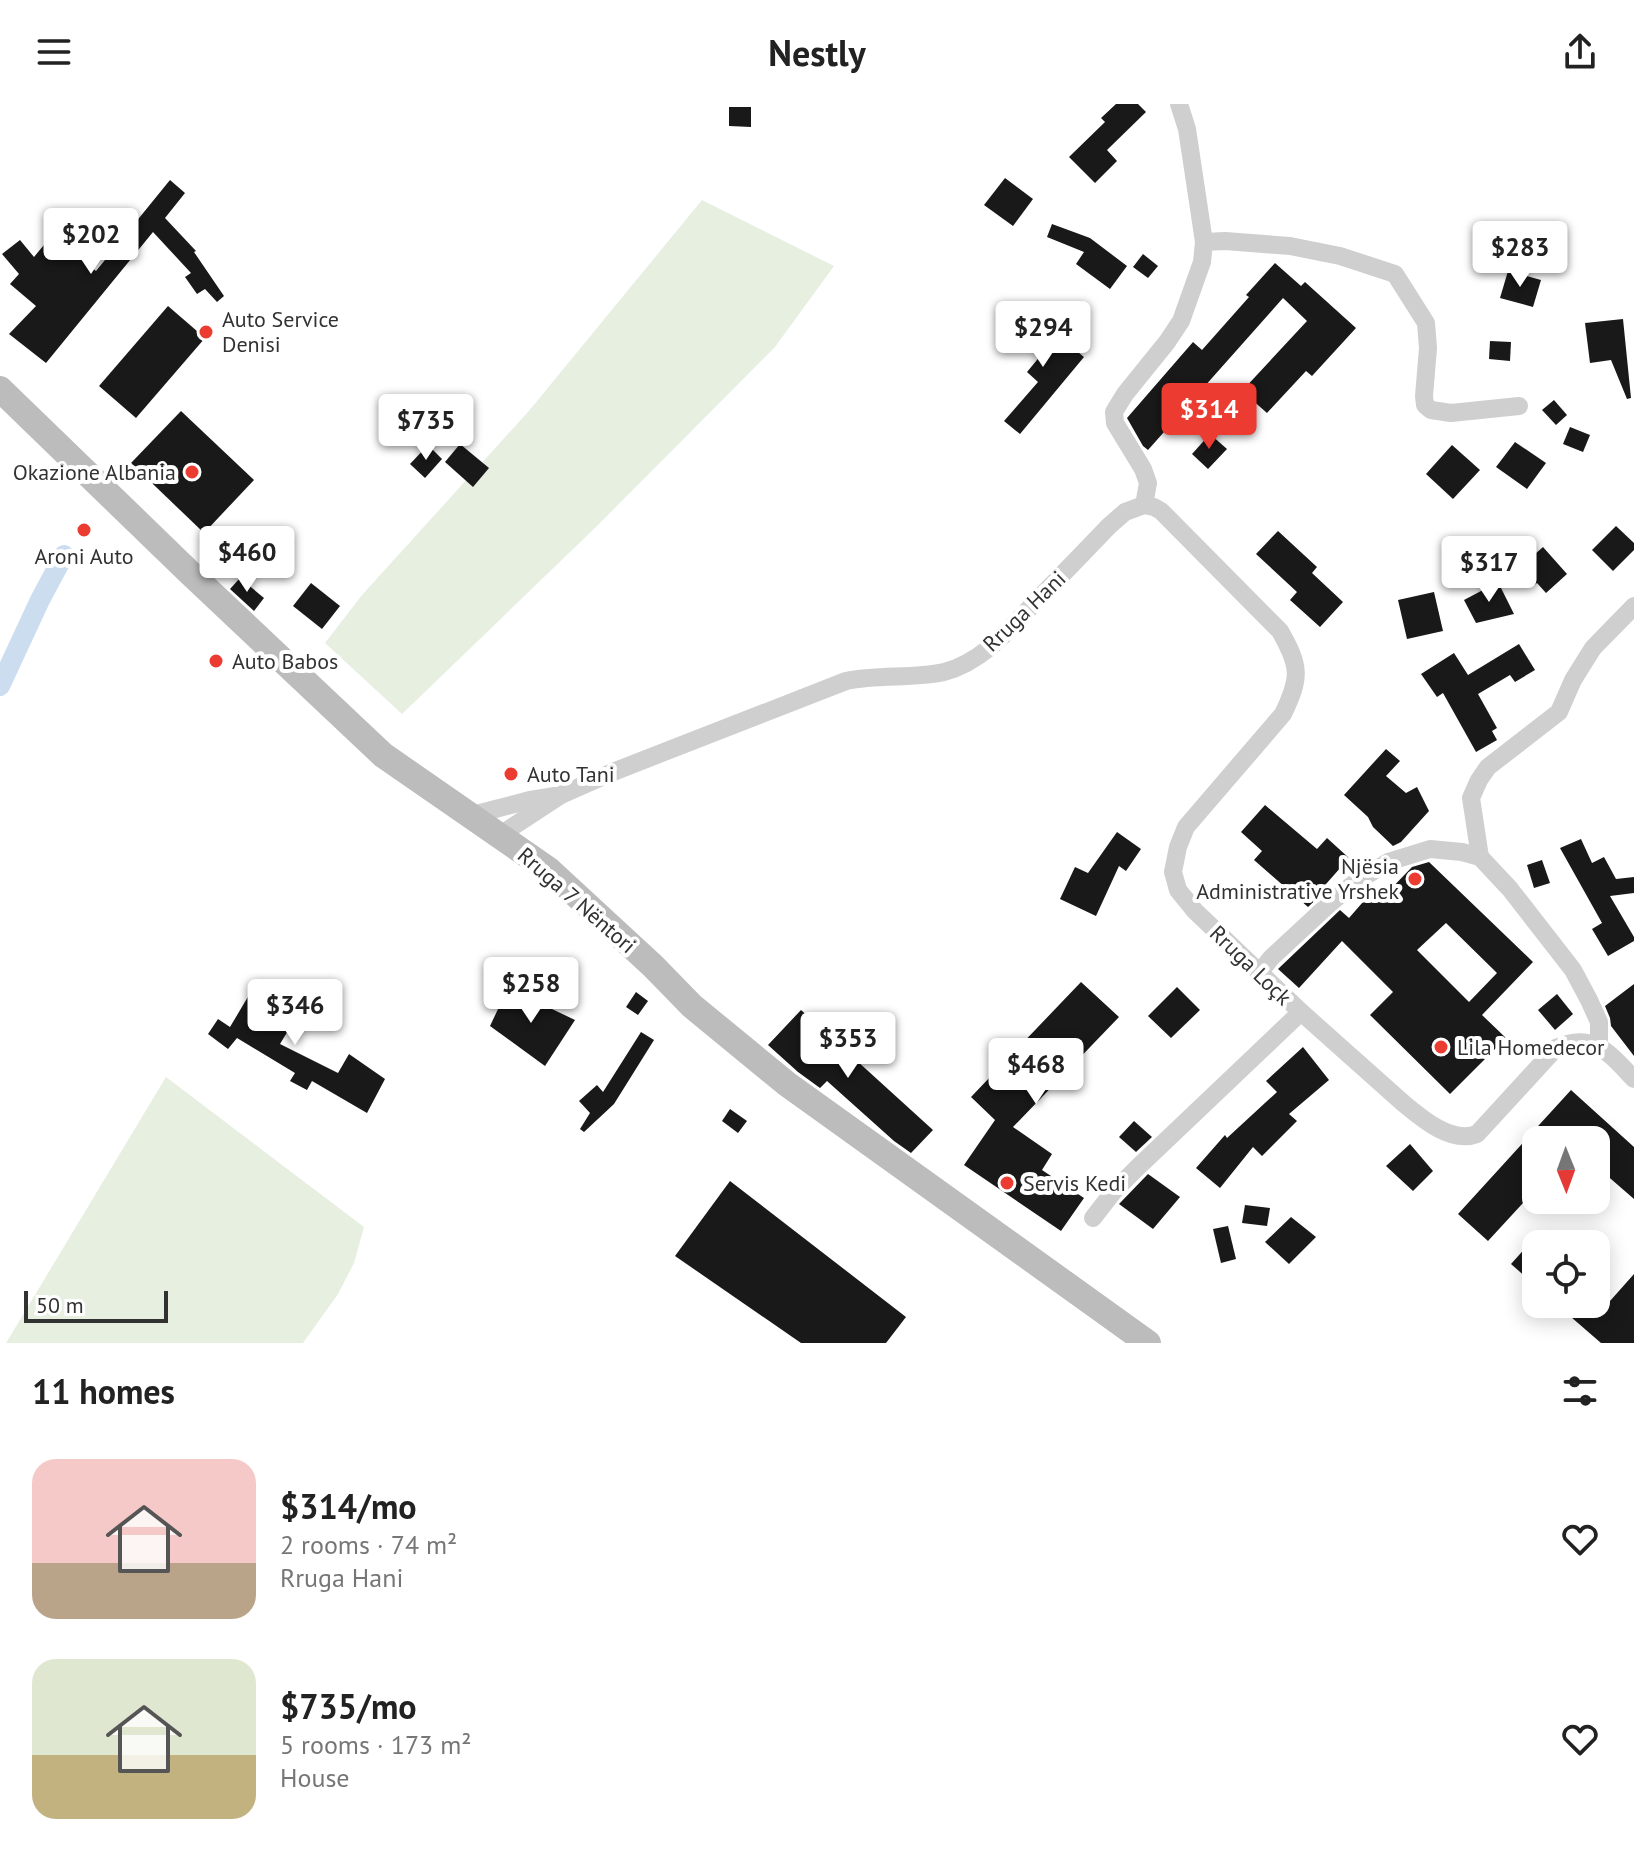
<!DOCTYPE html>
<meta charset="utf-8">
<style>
body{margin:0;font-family:"PT Sans",sans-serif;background:#f6f6f6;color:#222;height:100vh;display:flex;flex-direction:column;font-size:30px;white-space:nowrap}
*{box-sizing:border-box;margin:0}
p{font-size:26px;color:#767676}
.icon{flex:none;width:44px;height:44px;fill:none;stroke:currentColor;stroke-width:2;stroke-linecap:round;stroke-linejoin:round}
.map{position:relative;height:1239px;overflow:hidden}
.drawer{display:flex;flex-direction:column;background:#fff;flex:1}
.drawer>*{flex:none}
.needle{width:52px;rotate:179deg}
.buttons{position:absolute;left:1522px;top:1022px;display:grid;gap:16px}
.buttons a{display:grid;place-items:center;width:88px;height:88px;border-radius:16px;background:#fff;box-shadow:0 4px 20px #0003;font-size:40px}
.scale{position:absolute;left:24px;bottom:20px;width:144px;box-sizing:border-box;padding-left:8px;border:4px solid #323232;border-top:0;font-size:22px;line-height:28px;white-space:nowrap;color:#323232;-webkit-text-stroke:6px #fff;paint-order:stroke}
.price{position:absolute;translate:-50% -68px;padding:0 18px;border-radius:8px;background:#fff;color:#222;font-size:26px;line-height:52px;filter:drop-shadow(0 2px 4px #0008)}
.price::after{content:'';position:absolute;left:50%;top:48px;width:24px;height:18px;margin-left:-12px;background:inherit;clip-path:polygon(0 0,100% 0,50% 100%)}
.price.current{background:#ec3b31;color:#fff}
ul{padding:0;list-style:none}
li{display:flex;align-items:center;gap:24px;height:200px;padding:0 32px}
li span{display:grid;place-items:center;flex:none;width:224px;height:160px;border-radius:24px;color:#555}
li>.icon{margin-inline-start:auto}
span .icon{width:96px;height:96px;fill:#fffc;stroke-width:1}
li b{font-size:34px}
h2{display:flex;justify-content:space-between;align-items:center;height:96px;padding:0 32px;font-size:34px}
header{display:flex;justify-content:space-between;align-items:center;height:104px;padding:0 32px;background:#fff;font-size:36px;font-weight:700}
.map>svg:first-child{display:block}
</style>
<header><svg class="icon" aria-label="menu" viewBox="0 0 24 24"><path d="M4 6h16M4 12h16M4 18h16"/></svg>Nestly<svg class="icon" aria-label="share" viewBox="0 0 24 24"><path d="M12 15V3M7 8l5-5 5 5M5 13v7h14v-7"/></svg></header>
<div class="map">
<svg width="1634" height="1239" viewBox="0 0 1634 1239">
<rect width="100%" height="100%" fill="#fff"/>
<g fill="#e6efe0">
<polygon points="702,96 834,162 775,243 597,422 402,610 325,539 362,491 528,308"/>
<polygon points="166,973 364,1123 354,1159 338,1190 303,1239 6,1239"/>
</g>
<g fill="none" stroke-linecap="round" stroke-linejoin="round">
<polyline stroke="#ccddef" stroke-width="20" points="0,582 40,496 64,451"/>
</g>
<g fill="#191919" fill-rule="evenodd">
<polygon points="1116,0 1138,0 1146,8 1107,46 1117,57 1095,79 1069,53 1105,18 1101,14"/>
<polygon points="729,3 751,3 751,23 729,22"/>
<polygon points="1005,74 1033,95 1013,122 984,101"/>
<polygon points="170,76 185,89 165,114 196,147 194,148 224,192 217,198 205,185 197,190 185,173 191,169 153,128 46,259 9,230 36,202 10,180 19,170 2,150 20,136 34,153 53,130 96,167"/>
<polygon points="1052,120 1090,134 1127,162 1110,185 1076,160 1084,148 1047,133"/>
<polygon points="1143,150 1158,162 1148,174 1133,163"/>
<polygon points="1275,159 1301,182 1305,178 1356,224 1312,272 1306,267 1267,309 1242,287 1307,217 1283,194 1148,346 1143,342 1127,314 1193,238 1202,246 1249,193 1246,191"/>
<polygon points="1508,167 1541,176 1533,203 1500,194"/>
<polygon points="168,202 205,234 136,314 99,282"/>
<polygon points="1024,204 1084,253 1020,330 1004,317 1038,278 1027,268 1046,245 1012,218"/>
<polygon points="1623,215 1631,294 1627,295 1611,256 1590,259 1585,219"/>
<polygon points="1490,237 1511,238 1510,257 1489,255"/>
<polygon points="1554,296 1567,311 1556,321 1542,306"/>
<polygon points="181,307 254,376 204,429 131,359"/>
<polygon points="1570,323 1590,331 1583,348 1563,340"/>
<polygon points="1210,330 1227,345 1208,365 1192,350"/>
<polygon points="1515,338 1546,359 1527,385 1496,363"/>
<polygon points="460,340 489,364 473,383 445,358"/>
<polygon points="428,341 442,355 425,374 410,360"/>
<polygon points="1452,341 1480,366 1453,395 1426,370"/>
<polygon points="1616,422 1634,439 1634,446 1613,467 1592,446"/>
<polygon points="1278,427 1317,463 1312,469 1343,498 1320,523 1290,496 1297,488 1256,450"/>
<polygon points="1543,443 1567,470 1546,489 1537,479 1532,483 1517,466"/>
<polygon points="240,474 264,494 254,507 230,485"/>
<polygon points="1498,478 1514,510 1476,519 1464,496"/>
<polygon points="311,479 340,502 322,525 293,502"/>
<polygon points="1434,488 1443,527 1407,535 1398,496"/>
<polygon points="1519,540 1535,566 1515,578 1510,571 1478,590 1497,624 1492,627 1497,636 1476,648 1443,589 1437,593 1421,570 1454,549 1468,571"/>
<polygon points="1386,645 1400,657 1386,672 1406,689 1417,683 1429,707 1401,738 1393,742 1373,723 1368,713 1344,691"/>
<polygon points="1265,701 1317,745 1327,734 1349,754 1319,788 1322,790 1308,803 1254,756 1262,747 1241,728"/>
<polygon points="1117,728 1141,745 1126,767 1119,762 1096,812 1060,795 1075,763 1088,769"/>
<polygon points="1581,735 1592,759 1604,753 1616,775 1634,773 1634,789 1610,792 1634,833 1634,837 1608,852 1592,825 1602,819 1560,744"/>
<polygon points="1542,756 1550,779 1534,784 1527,761"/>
<path d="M 1429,758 L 1533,858 L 1482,911 L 1506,934 L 1450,990 L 1370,911 L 1393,888 L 1342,837 L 1299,884 L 1278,865 L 1340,806 L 1349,814 L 1376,783 L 1385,791 L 1412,763 ZM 1446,819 L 1497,869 L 1469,898 L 1417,846 Z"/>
<polygon points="258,876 303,902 280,940 338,969 349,950 385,975 367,1009 312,977 307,986 290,977 295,969 237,934 228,945 208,930 218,915 230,923"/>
<polygon points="1081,878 1119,913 1013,1023 1052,1050 1042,1066 1084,1094 1061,1127 964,1061 995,1016 971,993"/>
<polygon points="1634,880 1634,952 1611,922 1610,914 1605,902"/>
<polygon points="1177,883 1200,906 1171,934 1148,912"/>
<polygon points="508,884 575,916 545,962 490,922"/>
<polygon points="636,888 648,897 638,911 626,903"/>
<polygon points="1557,890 1573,910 1555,926 1538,906"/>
<polygon points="801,906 933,1026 911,1049 894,1037 827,977 820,984 798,968 768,941"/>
<polygon points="641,928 654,936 614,1000 584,1028 580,1025 590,1009 579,997 597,981 603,988"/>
<polygon points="1303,943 1329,976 1289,1010 1297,1017 1262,1052 1253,1043 1220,1084 1196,1064 1225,1031 1227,1034 1277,988 1266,977"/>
<polygon points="1571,986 1634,1043 1634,1095 1596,1062 1596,1036 1536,1036 1536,1085 1488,1137 1458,1110"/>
<polygon points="730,1005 747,1017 738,1029 722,1017"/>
<polygon points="1134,1017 1152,1033 1136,1048 1119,1033"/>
<polygon points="1410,1040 1433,1067 1413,1087 1386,1062"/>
<polygon points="1148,1070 1180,1093 1153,1125 1119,1100"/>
<polygon points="730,1077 906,1213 886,1239 801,1239 675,1152"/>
<polygon points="1245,1101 1270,1104 1267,1122 1242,1119"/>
<polygon points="1291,1113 1316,1133 1289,1160 1265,1138"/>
<polygon points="1228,1122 1236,1155 1221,1159 1213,1125"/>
<polygon points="1536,1132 1536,1182 1511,1160"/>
<polygon points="1634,1170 1634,1239 1601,1239 1556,1200 1596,1200 1596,1185 1610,1197"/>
</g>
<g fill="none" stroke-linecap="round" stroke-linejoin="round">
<g stroke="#cfcfcf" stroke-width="18">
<polyline points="1204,138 1225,137 1290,142 1340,152 1395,170 1426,219 1428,244 1424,292 1425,301 1431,306 1451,309 1519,302"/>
<path d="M 1144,401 L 1154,403 L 1161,407 L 1280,527 C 1300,562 1301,573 1283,610 L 1186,723 L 1178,743 L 1173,768 L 1178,786 L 1195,807 L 1301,908 L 1402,998 C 1421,1014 1451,1040 1477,1030 L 1556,944 C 1593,927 1610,950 1634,975"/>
<polyline points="1144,401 1148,379 1143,365 1115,319 1114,308 1125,290 1167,238 1181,217 1202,158 1204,138 1187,25 1179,0"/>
<polyline points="472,711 530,696 555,692"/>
<path d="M 500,731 L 561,691 L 613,668 L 846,577 C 879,570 912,575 944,568 C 984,558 1013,521 1040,493 C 1063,470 1086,446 1109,422 L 1125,408 L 1144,401"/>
<polyline points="1480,753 1471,694 1479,676 1488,663 1559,608 1573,576 1593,544 1634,502"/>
<polyline points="1260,868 1271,854 1327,802 1353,780 1388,758 1430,745 1462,748 1480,753 1510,785 1573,866 1589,896 1599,918 1599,942"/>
<polyline points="1093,1114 1114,1087 1137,1064 1301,908"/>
</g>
<polyline stroke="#bcbcbc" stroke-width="26" points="0,285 189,468 383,651 549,766 653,862 692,902 787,980 1148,1239"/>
</g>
<g fill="#ec3b31" stroke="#fff" stroke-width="3">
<circle cx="206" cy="228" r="8"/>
<circle cx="192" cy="368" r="8"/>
<circle cx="84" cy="426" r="8"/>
<circle cx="216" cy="557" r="8"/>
<circle cx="511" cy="670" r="8"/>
<circle cx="1415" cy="775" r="8"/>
<circle cx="1441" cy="943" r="8"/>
<circle cx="1007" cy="1079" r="8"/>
</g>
<g text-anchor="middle" stroke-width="8" stroke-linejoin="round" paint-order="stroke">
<g font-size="22" fill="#323232" stroke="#fff" text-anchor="start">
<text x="222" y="223">Auto Service<tspan x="222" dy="25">Denisi</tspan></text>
<text x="176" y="376" text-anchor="end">Okazione Albania</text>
<text x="84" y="460" text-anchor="middle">Aroni Auto</text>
<text x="232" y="565">Auto Babos</text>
<text x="527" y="678">Auto Tani</text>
<text x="1399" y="770" text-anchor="end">Njësia<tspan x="1399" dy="25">Administrative Yrshek</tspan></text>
<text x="1457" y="951">Lila Homedecor</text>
<text x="1023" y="1087">Servis Kedi</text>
</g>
<g font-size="22" fill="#323232" stroke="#fff">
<text transform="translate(1024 507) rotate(-44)" y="8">Rruga Hani</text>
<text transform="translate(577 796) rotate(41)" y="8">Rruga 7 Nëntori</text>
<text transform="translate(1251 861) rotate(44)" y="8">Rruga Loçk</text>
</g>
</g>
</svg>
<div class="buttons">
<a><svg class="needle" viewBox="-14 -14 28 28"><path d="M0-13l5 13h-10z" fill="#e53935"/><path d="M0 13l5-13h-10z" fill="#767676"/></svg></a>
<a><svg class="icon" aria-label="locate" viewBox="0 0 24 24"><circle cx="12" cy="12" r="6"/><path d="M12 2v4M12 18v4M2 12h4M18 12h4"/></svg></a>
</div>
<div class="scale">50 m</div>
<b class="price" style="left:91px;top:172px">$202</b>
<b class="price" style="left:1520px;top:185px">$283</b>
<b class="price" style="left:1043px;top:265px">$294</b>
<b class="price current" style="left:1209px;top:347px">$314</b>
<b class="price" style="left:426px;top:358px">$735</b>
<b class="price" style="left:247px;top:490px">$460</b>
<b class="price" style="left:1489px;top:500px">$317</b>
<b class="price" style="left:531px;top:921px">$258</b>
<b class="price" style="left:295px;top:943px">$346</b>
<b class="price" style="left:848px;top:976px">$353</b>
<b class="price" style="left:1036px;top:1002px">$468</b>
</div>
<section class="drawer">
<h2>11 homes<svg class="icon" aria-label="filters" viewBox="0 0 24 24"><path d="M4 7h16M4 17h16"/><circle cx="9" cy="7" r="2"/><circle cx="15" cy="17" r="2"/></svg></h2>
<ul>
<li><span style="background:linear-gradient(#f6c9c9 65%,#b9a48a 0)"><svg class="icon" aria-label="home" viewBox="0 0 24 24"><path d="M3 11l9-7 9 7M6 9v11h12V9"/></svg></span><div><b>$314/mo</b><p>2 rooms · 74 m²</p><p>Rruga Hani</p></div><svg class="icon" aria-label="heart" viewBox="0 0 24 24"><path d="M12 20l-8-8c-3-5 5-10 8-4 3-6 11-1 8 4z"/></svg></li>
<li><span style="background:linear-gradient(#dfe7d0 60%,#c2b280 0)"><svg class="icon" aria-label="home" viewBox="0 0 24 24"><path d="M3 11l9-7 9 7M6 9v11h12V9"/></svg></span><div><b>$735/mo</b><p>5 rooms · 173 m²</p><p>House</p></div><svg class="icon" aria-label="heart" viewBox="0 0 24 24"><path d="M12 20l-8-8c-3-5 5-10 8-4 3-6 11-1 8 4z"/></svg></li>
</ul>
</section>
